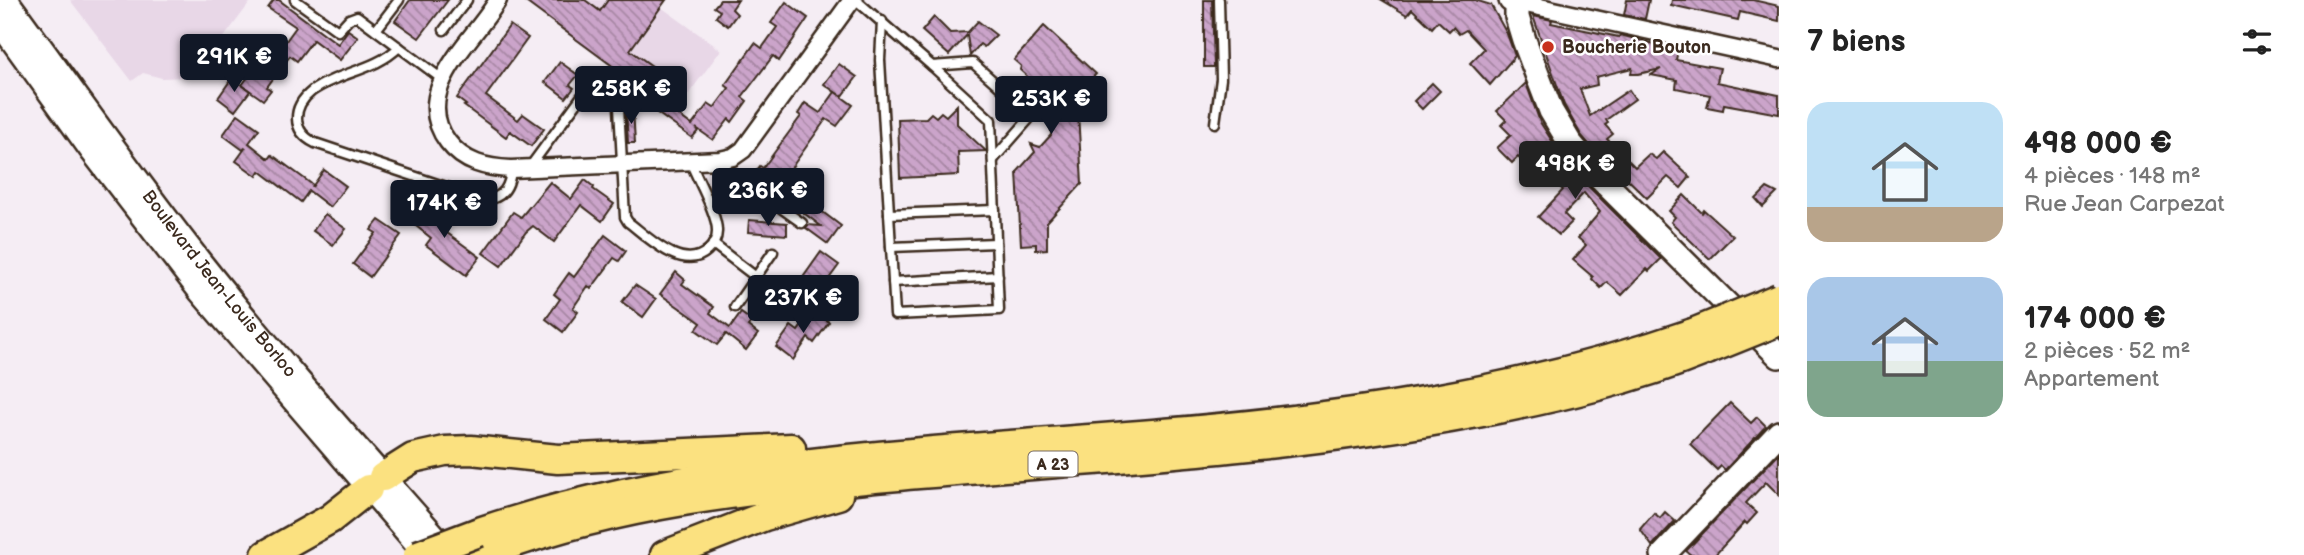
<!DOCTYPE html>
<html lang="fr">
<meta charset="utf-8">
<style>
body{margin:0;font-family:"Balsamiq Sans",sans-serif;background:#f6f6f6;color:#222;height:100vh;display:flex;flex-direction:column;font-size:26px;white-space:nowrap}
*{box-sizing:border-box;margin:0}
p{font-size:23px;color:#767676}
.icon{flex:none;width:38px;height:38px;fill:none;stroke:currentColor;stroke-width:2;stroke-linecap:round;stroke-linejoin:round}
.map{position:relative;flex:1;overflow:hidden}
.side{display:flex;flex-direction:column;background:#fff;width:525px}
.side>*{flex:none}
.price{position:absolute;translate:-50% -60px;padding:0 16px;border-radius:7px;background:#111827;color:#fff;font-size:23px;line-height:46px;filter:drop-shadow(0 2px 4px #0008)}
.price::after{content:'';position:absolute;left:50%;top:42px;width:21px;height:16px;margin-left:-10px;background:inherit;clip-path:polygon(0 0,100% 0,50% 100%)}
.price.selected{background:#222;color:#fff}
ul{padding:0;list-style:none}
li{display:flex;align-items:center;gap:21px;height:175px;padding:0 28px}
li span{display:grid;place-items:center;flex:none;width:196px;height:140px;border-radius:21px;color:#555}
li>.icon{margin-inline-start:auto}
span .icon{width:84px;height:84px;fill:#fffc;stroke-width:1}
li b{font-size:30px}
h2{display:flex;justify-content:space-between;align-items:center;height:84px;padding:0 28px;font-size:30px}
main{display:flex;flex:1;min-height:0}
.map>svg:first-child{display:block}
</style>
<main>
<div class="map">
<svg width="1779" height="555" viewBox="0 0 1779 555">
<defs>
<pattern id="building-back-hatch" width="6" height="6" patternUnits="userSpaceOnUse" patternTransform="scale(1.75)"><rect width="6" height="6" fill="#cba4ca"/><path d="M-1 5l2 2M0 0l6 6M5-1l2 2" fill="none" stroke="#a686a3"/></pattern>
</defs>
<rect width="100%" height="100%" fill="#f5edf4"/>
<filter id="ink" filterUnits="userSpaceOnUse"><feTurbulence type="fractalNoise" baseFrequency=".0143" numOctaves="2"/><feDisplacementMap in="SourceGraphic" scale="14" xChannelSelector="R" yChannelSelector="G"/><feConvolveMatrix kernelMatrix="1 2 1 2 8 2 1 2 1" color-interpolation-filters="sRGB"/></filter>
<g filter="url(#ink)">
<g fill="#e8d7e7">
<polygon points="70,0 252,0 213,52 187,77 162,78 143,73 132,81"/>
<polygon points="523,0 666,0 661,7 721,50 687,96 674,87 662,102"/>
</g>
<g fill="url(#building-back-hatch)" stroke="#3b2a1e" stroke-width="2">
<polygon points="274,0 279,0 338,44 348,30 358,37 340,60 313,40 297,61 290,56 267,87 271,90 263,100 242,85 273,44 280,49 296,27 268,8"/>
<polygon points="410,0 448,0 419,38 395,21"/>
<polygon points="523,0 585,0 600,11 608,0 666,0 630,50 674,82 660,101"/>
<polygon points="720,0 738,0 732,9 737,14 728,26 716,17 720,11 714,7"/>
<polygon points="1204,0 1212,0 1214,67 1204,67"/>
<polygon points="1382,0 1475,0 1491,5 1507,34 1515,56 1490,85 1470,63 1484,49 1466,30 1459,34 1453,27 1449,31 1438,21 1432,28 1412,9 1407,15"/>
<polygon points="1627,0 1649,0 1645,19 1624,15"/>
<polygon points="1672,0 1753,0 1779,6 1779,21 1740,12 1738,20 1671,5"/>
<polygon points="786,2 808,18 779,61 773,56 742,97 747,101 732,122 729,119 713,140 696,128 699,130 692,138 649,107 666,106 692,125 708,104 714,108 729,88 725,85 755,43 762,48 777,27 771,23"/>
<polygon points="1533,16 1552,20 1551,23 1619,37 1620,35 1678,50 1676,60 1720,68 1717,82 1779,95 1779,114 1724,104 1723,110 1707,107 1710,95 1676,88 1677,80 1651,75 1661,69 1638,74 1631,74 1632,68 1596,77 1597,85 1580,89 1590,116 1629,90 1635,99 1606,120 1608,123 1605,125 1613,134 1607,139 1635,167 1649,154 1656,159 1663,152 1690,177 1681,188 1668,177 1647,198 1612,164 1608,166 1581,135 1564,105"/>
<polygon points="934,17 950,33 968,32 978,21 996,35 984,47 980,44 970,56 967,35 949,55 922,31"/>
<polygon points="510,25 528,38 486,96 518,120 523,114 544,129 531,146 510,131 506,137 464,106 466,105 457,98"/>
<polygon points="1044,26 1096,74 1077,94 1082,184 1047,222 1047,249 1036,250 1036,244 1021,245 1017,172 1035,152 1031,144 1040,147 1051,135 1050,97 1020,70 1021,66 1014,60"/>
<polygon points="560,62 578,75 570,85 574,88 566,98 545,82"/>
<polygon points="839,64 857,77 842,97 824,84"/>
<polygon points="232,78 250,91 235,111 218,98"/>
<polygon points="1432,83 1440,91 1422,109 1414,101"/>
<polygon points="1526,83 1540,122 1559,152 1588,186 1661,259 1649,271 1647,269 1622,295 1607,282 1601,288 1592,279 1593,277 1573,260 1586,245 1578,238 1600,212 1584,193 1564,214 1572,222 1559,235 1538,217 1563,190 1545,172 1542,175 1538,172 1536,175 1518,157 1512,163 1497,148 1511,135 1501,125 1506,120 1497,111"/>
<polygon points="835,92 853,105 837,126 826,119 782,181 841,226 828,244 806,228 808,225 821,226 753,175 760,166 763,168 779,146 801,116 798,114 805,103 820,113"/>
<polygon points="957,105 957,124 986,151 958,152 959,175 900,178 898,119 926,118 931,113 936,117 941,112 946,116"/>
<polygon points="633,108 635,143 628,143 626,109"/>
<polygon points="238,114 259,129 249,143 269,159 272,155 313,185 312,187 324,170 346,186 330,207 309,191 301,202 260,171 257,176 236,161 246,147 243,150 223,135"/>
<polygon points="727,178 750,195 742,204 720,188"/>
<polygon points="585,180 594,187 593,189 614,204 602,221 581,205 554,242 533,226 526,232 501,266 483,253 513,212 521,217 550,182 571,199"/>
<polygon points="1767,188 1777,193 1763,207 1756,199"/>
<polygon points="1684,195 1702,213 1704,210 1733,236 1710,259 1671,222 1675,217 1669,211"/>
<polygon points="426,202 437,209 434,213 445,220 439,227 480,257 466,275 426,245 431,238 411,222"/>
<polygon points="325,214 346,229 333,245 313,231"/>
<polygon points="379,220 401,235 370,277 353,264 376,233 371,230"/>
<polygon points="749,220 787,223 787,235 748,232"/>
<polygon points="605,235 626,251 619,261 614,258 591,289 588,286 573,308 578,312 563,332 546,319 560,299 554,294 569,273 574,277"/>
<polygon points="821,252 839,265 809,306 788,291 795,281 799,283"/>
<polygon points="676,272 685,280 682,284 714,307 710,313 730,328 741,313 752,321 748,326 758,334 746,350 726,334 717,345 696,330 701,323 660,294"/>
<polygon points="635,285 656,299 643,317 622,302"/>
<polygon points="813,309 829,322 814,343 808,338 793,360 776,347 791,326 798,331"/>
<polygon points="1730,403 1751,423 1757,417 1766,426 1725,470 1721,466 1717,470 1690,444"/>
<polygon points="1779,453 1779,495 1766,482 1746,503 1757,513 1747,524 1745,522 1715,555 1691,555 1686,551"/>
<polygon points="1665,512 1675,521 1652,546 1640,529 1654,513 1660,518"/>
</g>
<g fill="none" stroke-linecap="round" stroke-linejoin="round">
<g stroke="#3b2a1e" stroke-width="13">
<g id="lane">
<polyline points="295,0 338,31 349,19 357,16 442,79"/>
<polyline points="856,0 932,66 973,63 1028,112 1029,119 993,160"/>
<polyline points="882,21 880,60 895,315 999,310 991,120 932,66"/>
<polyline points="376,30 399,0"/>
<polyline points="444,30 467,0"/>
<path d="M 399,47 C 375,71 338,72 312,91 C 292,107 291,131 315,143 L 485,200 C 504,198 510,186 511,169"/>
<polyline points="1215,123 1221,79 1219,0"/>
<polyline points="720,160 725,168 802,223"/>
<path d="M 529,168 L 587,89 L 593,83 L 603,83 L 613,93 L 619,107 L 625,217 L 628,222 C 647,236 683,274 708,250 C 713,246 717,239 717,232 C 718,215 697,179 690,161"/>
<polyline points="889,214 995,210"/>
<polyline points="713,244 756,277"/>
<polyline points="891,247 996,243"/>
<polyline points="893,282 998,276"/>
<polyline points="735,307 773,252"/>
</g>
</g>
<g stroke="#3b2a1e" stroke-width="21">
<g id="street">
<path d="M 498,0 C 474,41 409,91 448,142 C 464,163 487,168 511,169 L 720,160 L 733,157 L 743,150 L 852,0"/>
<polyline points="1518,0 1517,2 1779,59"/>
</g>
</g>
<g stroke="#3b2a1e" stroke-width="28">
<g id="secondary">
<path id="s1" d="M 6,0 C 70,87 132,176 199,261 C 279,362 366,458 451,555"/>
<polyline points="1511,0 1517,2 1517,17 1524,40 1551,111 1570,143 1598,176 1779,356"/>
<polyline points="0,23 93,152 201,292 427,555"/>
<polyline points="1663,555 1779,433"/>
</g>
</g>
<g stroke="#3b2a1e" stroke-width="33">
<g id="highway">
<polyline points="383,477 413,458 445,451 471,450 558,459 791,448"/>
<path d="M 479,532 C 700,458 934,453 1164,433 C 1343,418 1523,392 1693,333"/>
<polyline points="266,555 330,519 368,489"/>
<path d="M 481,555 C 612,503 759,488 898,476 C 1092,459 1286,450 1477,413 C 1555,398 1633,380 1707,350"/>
<polyline points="665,555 765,516 838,495"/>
</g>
</g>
<use href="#lane" stroke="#fff" stroke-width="8"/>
<use href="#street" stroke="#fff" stroke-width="16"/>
<use href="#secondary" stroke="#fff" stroke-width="23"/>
<use href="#highway" stroke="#fbe180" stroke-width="28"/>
<g stroke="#3b2a1e" stroke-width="33" stroke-linecap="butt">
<g id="highway-bridge">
<polyline points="1693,333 1779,298"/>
<polyline points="1707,350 1779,321"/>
<polyline points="418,555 479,532"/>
</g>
</g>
<use href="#highway-bridge" stroke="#fbe180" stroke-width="28"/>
</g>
</g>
<circle fill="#c8321e" stroke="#fff" stroke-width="2.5" cx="1548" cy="47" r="7"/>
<g text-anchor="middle" stroke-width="5" stroke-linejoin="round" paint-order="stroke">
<rect fill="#fff" stroke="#766a62" stroke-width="2" x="1028.5" y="451.5" width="49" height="25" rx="5"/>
<g font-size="16" font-weight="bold" fill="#3b2a1e">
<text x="1053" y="470">A 23</text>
</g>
<g font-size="18" font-weight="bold" fill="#3b2a1e" stroke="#fff" text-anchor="start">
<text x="1562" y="53">Boucherie Bouton</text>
</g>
<g font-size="18" fill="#3b2a1e" stroke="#fff">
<text dy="6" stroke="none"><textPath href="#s1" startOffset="355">Boulevard Jean-Louis Borloo</textPath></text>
</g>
</g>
</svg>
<b class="price" style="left:234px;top:94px">291K €</b>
<b class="price" style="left:631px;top:126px">258K €</b>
<b class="price" style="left:1051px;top:136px">253K €</b>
<b class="price selected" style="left:1575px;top:201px">498K €</b>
<b class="price" style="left:768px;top:228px">236K €</b>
<b class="price" style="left:444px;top:240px">174K €</b>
<b class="price" style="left:803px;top:335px">237K €</b>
</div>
<section class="side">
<h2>7 biens<svg class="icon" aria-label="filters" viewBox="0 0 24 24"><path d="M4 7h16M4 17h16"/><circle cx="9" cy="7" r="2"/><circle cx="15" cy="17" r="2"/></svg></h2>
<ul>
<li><span style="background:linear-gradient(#bfe0f5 75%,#b9a48a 0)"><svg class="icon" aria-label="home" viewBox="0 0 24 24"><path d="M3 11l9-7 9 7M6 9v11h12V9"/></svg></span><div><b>498 000 €</b><p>4 pièces · 148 m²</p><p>Rue Jean Carpezat</p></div></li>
<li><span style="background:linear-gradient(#a9c7e8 60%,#7fa58c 0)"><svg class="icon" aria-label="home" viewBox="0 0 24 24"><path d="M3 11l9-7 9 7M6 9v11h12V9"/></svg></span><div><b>174 000 €</b><p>2 pièces · 52 m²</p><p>Appartement</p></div></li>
</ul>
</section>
</main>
